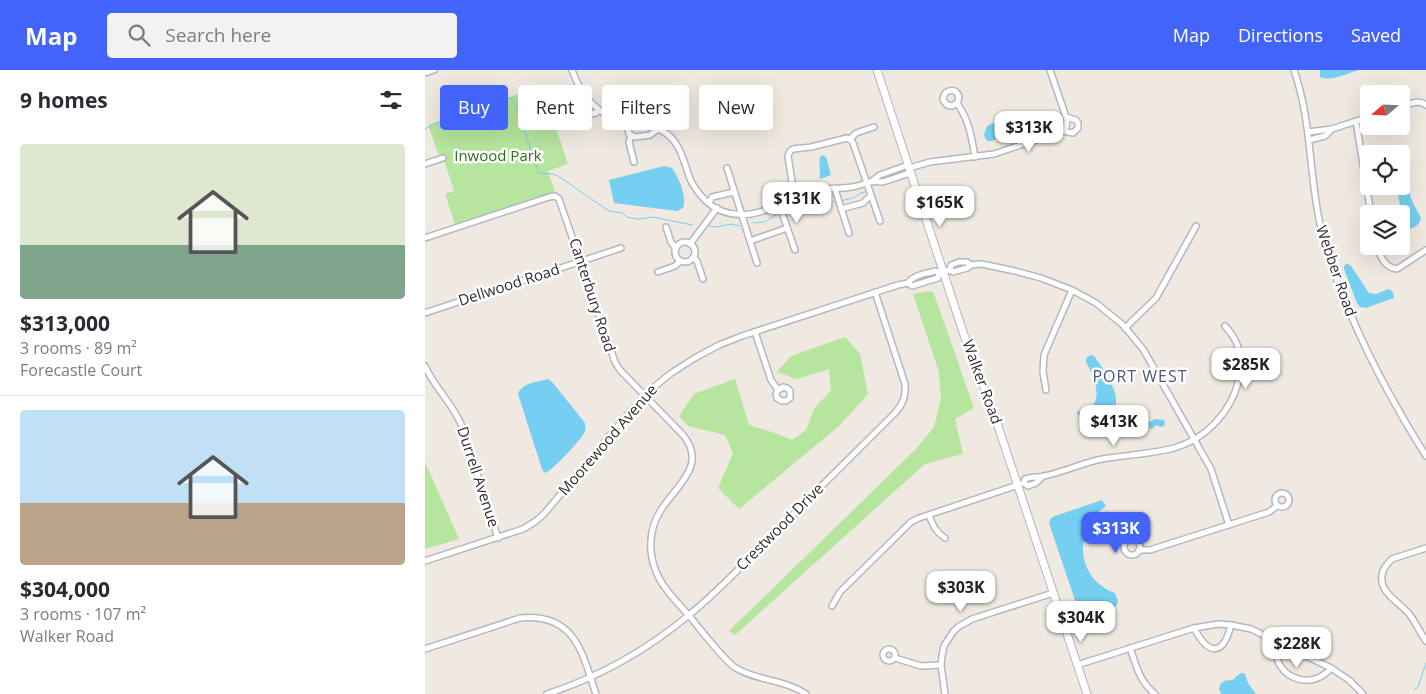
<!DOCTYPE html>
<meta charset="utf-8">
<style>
body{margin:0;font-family:"Open Sans",sans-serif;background:#f2f2f3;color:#2b2b33;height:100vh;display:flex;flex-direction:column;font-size:19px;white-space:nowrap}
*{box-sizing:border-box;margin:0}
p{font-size:16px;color:#7c7c81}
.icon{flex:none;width:28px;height:28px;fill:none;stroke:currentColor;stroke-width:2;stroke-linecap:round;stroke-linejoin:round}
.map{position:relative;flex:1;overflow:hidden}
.details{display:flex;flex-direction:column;background:#fff;width:425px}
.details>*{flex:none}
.top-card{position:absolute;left:15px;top:15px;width:475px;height:45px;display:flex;gap:10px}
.needle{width:32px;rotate:251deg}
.buttons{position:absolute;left:935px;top:15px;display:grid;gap:10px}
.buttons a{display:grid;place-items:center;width:50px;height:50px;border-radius:5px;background:#fff;box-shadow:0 5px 20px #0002;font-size:25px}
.price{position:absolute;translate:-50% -42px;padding:0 11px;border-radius:10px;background:#fff;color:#222;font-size:16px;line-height:32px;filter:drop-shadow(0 1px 2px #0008)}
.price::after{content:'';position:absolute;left:50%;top:30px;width:15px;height:11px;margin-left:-8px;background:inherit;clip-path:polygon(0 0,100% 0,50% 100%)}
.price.selected{background:#4264fb;color:#fff}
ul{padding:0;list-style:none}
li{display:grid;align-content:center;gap:10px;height:265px;padding:0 20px}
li+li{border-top:1px solid #e1e1e2}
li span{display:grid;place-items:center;height:155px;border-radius:5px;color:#555}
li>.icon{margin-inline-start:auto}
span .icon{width:90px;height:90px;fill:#fffc;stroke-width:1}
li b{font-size:21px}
h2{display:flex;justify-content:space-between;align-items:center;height:60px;padding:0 20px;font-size:21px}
.pill{padding:0 18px;border-radius:5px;background:#fff;box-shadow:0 5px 20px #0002;font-size:18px;line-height:45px}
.pill.selected{background:#4264fb;color:#fff}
header{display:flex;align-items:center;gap:30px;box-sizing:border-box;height:70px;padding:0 25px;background:#4264fb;color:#fff}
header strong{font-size:24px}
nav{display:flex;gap:28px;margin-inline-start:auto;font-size:18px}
.search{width:350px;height:45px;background:#f2f2f3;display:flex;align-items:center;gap:12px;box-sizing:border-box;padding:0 18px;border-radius:5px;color:#7c7c81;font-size:19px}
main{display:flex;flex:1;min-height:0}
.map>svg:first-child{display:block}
</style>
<header>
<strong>Map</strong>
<div class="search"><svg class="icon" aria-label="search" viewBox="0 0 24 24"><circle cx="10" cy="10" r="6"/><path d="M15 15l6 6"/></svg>Search here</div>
<nav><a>Map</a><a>Directions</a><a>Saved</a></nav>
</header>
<main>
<section class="details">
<h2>9 homes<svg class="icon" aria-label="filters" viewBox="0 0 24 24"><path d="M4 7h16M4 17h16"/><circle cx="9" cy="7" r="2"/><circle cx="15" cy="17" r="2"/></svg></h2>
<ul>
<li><span style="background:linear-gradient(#dfe7d0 65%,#7fa58c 0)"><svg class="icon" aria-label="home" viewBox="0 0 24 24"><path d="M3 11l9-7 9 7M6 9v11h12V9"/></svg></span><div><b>$313,000</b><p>3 rooms · 89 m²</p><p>Forecastle Court</p></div></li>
<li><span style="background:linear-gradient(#bfe0f5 60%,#b9a48a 0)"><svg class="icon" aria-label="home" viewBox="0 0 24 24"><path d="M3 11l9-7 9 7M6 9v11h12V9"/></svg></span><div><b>$304,000</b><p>3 rooms · 107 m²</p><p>Walker Road</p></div></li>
</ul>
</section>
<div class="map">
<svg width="1001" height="624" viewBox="0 0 1001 624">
<rect width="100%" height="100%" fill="#efe9e1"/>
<g fill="#b6e59e">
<polygon points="117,16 143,94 123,101 130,122 31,157 20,124 29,121 19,90 16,91 3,55"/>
<polygon points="508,221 549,338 530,349 538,384 500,394 310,565 304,561 492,378 509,357 516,329 514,302 488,224"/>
<polygon points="420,267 435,284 443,324 414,356 314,439 293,418 308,383 300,365 263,356 254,346 269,324 310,309 324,355 353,364 367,370 381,360 390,337 406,321 404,299 372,309 352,302 366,286"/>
<polygon points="0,392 34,469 0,479"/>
</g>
<g fill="#75cff0">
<path d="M 895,0 L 934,0 C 923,3 906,12 895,7 Z"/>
<path d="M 579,48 C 586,48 591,51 595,57 L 594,60 C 592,61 567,71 566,71 C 564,71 563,71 561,70 L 559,65 L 562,56 Z"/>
<path d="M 398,85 L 401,87 L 406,105 L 395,109 C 395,105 394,90 395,87 Z"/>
<path d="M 239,96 L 247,98 C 254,108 262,127 258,138 L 252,141 L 189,133 L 184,110 Z"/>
<path d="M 976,101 L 988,133 L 996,148 C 995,155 989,158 984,159 L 980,157 L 971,116 L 976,116 Z"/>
<polygon points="921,194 923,194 926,196 944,223 951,224 964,219 968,222 969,228 941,238 935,237 932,233 919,199 919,196"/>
<path d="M 668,285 L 670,287 C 677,298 698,326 689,338 C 687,341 683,342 679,344 C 671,346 664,349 656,349 L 652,343 L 652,342 C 656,340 661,340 664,338 C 680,330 667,303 661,292 L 661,289 L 663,286 Z"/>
<path d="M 123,309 L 128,313 L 160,353 C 160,355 161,358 160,361 C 158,368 127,401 120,403 L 117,399 L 93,324 C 97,313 112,312 123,309 Z"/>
<polygon points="730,349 739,350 740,354 739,356 736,357 731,355 727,359 724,358 723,353"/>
<path d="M 677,430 L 681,436 C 648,459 650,508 690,523 L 693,531 L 692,535 L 689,537 L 658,543 L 653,539 L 624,453 L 626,448 L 630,446 Z"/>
<path d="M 817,603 L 820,604 L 823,613 L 831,624 L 796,624 L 794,619 L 796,613 L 802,610 C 810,612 810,605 817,603 Z"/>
</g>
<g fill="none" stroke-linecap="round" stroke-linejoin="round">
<g stroke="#75cff0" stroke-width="1">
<polyline points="0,59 13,52 86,28 90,33 113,101 115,103 128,104 133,106 184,141 197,143 202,147 206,148 214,149 228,147 267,155"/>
<polyline points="419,130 428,128 436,123 440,122"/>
<polyline points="361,139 379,136 388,134 408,132"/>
<polyline points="328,153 340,152 352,144"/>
<polyline points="284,156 292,157 306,154 315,156"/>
<polyline points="989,620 993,617 1001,593"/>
</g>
<g stroke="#b4b7c1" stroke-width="8">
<g id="street">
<path d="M 147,0 C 156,26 174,47 202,53 C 214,56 228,55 239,62 C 256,72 259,94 266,111 C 270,119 276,126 282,132 C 301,149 329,147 350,136 C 362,130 371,123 385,120 C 399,118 413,119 427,117 C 433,116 439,114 445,112 C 449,111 453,112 457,112 C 466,110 476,105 486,103"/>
<path d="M 869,0 C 886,49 884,99 894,149 C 899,176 909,203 919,228 C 941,284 969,335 1001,386"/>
<polyline points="0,3 9,0"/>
<path d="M 158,23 C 152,28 152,33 156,40 L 165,44 L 171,43 L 174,40"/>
<path d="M 532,33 L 527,36 L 522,35 L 518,30 C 518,23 523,19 530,21 C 534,24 535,28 532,33 C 545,52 546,66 550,87"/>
<path d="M 976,37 C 985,34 994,29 1001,35"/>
<polyline points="931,51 946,144"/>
<polyline points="140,52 154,48 161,43"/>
<polyline points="202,53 204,64 210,67 225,65 233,59"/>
<polyline points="907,59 944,47"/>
<polyline points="637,61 648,63 653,58 653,53 651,50 641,47"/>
<polyline points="883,62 907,59 900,66 884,70"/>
<polyline points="206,66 204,72 209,92"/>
<polyline points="425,69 431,63 449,57"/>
<polyline points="0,94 18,88"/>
<polyline points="302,98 332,193"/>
<polyline points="484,98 505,92 569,84 637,61 641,57 642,50 625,0"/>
<polyline points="447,111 455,105 483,95"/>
<polyline points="410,119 424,163"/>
<polyline points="369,125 363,86 365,81 368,79 386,77 422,68 427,71 428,73 455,151"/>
<polyline points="284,133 287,127 309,122"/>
<polyline points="354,134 370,180"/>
<polyline points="416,139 438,133 446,125"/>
<polyline points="241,157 246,172 251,179"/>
<path d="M 0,168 L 124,127 L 130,126 L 134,129 L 190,292 L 195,300 L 258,365 C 283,395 251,416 236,440 C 228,452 225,467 226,481 C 227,491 230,501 235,510 C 243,524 256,536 266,548 C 280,565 293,583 309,597 C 331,611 359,609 381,624"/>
<polyline points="325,171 362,158"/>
<circle cx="260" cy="182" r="10"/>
<polyline points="265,174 292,138"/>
<path d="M 952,176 C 955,187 960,198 972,199 L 1001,180"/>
<polyline points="268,187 272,191 278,209"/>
<polyline points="545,195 557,194 590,201 616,208 647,220 671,233 698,255 718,279 786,399 804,455"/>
<polyline points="233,202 250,196 255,191"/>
<polyline points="517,202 525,200 528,202 542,198 546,195 542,192 534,192 526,195 525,200"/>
<polyline points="0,243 196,178"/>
<polyline points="700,258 731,228 771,156"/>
<polyline points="330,262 346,310 353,320 351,324 352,328 357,331 361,331 365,328 365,321 362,318 358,317 353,320"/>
<path d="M 0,296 C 9,317 27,333 36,354 L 73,468"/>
<polyline points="621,320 618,302 619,285 647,220"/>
<path d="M 617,407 L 611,413 L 603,416 L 599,413 L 600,409 C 607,406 612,408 619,406 C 639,402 657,393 677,389 C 701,385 726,384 749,378 C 781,369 807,341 814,309 C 818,288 815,272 800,256"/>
<circle cx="857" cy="430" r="7"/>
<path d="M 504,445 C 508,456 511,462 520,468"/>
<circle cx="707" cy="477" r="8"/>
<path d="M 1001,478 L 967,489 C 963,493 960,496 958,501 C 951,522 974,531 985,545 C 991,553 995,563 1001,571"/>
<polyline points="714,480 725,480 844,442 852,436"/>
<path d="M 0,491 L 98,459 L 111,451 L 119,444 L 202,345 L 229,317 L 245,304 L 268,289 L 294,275 L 317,266 L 473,215 L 483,213 L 487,216 L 513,208 L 514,203 L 511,201 C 502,203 488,205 483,213"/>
<polyline points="407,536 415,522 486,452 494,448 596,414"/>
<path d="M 769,558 C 783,585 798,587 806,555"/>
<path d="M 852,572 C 844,605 885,624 906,598"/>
<path d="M 705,578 C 712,597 714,611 730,624"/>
<circle cx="464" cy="585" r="6"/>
<path d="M 0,579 L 95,548 C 150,543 157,582 171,624"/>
<polyline points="470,588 496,596 516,595"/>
<polyline points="652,595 769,558 793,554 806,555 826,559 906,598 924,610 938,624"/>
<path d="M 122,624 C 174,607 222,580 264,545 C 295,520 323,489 352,461 C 391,421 431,382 470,343 C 478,334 481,326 480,314 L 450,222"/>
<polyline points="520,624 516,595 517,586 519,576 528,562 533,557 547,549 628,523"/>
</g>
</g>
<g stroke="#b4b7c1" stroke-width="9">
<polyline id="secondary" points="452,0 539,265 568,341 662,624"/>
</g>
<use href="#street" stroke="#fff" stroke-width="5"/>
<use href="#secondary" stroke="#fff" stroke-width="7"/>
</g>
<g text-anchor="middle" stroke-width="5" stroke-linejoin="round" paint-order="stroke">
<g font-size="15" fill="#2c6e1b" stroke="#fff">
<text x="73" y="91">Inwood Park</text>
</g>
<g font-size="15" fill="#2e2e2e" stroke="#fff">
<text transform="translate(911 201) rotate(71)" y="5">Webber Road</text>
<text transform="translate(84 215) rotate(-18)" y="5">Dellwood Road</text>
<text transform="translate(167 225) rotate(72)" y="5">Canterbury Road</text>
<text transform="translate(557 312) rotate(70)" y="5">Walker Road</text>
<text transform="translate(183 370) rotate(-49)" y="5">Moorewood Avenue</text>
<text transform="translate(53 407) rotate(72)" y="5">Durrell Avenue</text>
<text transform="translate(355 457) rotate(-45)" y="5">Crestwood Drive</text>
</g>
<g font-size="16" letter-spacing="1" fill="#4d5680" stroke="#fff">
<text x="715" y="312">PORT WEST</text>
</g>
</g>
</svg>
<div class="buttons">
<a><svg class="needle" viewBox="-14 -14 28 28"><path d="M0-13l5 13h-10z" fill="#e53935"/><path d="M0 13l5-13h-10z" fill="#7c7c81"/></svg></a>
<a><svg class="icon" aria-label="locate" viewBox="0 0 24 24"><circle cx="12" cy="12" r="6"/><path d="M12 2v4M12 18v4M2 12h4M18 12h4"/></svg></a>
<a><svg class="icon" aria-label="layers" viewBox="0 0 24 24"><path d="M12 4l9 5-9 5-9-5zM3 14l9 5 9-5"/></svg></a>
</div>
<b class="price" style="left:604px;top:83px">$313K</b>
<b class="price" style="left:372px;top:154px">$131K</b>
<b class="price" style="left:515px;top:158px">$165K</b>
<b class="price" style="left:821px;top:320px">$285K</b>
<b class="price" style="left:689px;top:377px">$413K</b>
<b class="price selected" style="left:691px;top:484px">$313K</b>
<b class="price" style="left:536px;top:543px">$303K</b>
<b class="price" style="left:656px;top:573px">$304K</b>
<b class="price" style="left:872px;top:599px">$228K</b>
<div class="top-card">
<a class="pill selected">Buy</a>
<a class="pill">Rent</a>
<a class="pill">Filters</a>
<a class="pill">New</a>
</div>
</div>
</main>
